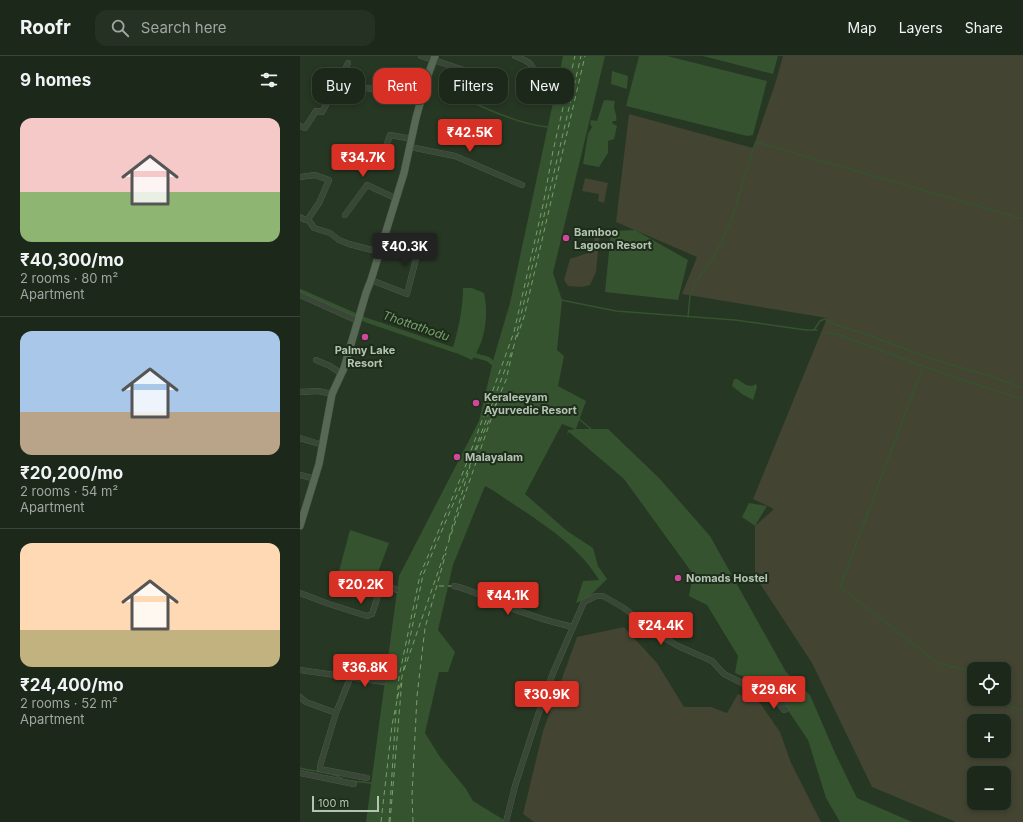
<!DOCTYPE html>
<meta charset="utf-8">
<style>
body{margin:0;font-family:Inter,sans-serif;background:#253123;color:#f1f3f6;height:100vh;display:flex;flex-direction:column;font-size:15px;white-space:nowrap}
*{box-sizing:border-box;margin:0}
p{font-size:13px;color:#a0a6a2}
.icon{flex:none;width:22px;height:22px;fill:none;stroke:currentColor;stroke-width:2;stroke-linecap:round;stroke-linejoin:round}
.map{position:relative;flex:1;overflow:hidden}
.side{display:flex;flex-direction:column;background:#1c291a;width:300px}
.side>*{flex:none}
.banner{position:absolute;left:12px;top:12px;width:380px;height:36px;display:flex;gap:8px}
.buttons{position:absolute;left:667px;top:606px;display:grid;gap:8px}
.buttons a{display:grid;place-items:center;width:44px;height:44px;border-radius:8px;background:#1c291a;box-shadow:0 2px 6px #0003,0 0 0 1px #3a4539;font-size:20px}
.scale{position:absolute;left:12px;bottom:10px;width:67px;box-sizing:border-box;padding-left:4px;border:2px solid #b3c4b1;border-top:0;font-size:11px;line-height:14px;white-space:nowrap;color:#b3c4b1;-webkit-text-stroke:3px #1e2c1b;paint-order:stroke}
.price{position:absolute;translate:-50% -34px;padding:0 9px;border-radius:4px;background:#d93025;color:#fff;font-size:13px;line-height:26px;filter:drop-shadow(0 1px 2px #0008)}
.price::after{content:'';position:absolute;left:50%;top:24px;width:12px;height:9px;margin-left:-6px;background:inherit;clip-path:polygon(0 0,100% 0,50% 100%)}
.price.active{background:#222;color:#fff}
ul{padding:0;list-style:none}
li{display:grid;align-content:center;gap:8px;height:212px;padding:0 20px}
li+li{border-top:1px solid #3a4539}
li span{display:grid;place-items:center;height:124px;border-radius:12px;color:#555}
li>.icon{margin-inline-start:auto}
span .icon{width:72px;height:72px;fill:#fffc;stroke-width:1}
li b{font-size:17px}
h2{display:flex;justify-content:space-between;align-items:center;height:48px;padding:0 20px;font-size:17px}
.tag{padding:0 14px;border-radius:12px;background:#1c291a;box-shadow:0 2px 6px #0003,0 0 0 1px #3a4539;font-size:14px;line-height:36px}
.tag.active{background:#d93025;color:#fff}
header{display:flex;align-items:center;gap:24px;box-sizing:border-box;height:56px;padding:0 20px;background:#1c291a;border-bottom:1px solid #3a4539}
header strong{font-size:19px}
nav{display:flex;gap:22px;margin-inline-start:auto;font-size:14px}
.search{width:280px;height:36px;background:#253123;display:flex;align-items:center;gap:10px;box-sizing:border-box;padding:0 14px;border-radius:12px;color:#a0a6a2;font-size:15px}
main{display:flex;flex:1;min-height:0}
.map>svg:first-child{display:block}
</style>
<header>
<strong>Roofr</strong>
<div class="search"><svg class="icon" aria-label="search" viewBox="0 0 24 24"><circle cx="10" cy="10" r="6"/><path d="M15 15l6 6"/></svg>Search here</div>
<nav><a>Map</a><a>Layers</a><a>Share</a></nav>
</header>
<main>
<section class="side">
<h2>9 homes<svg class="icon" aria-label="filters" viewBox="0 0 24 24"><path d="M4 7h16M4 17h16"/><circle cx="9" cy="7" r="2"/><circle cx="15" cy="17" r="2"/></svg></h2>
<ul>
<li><span style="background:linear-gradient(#f6c9c9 60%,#8fb573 0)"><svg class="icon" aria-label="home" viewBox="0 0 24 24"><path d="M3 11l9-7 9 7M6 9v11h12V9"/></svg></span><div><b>₹40,300/mo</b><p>2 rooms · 80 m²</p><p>Apartment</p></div></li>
<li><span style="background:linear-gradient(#a9c7e8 65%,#b9a48a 0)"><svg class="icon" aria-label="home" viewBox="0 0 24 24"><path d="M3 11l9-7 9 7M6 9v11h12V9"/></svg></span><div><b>₹20,200/mo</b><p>2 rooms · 54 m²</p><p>Apartment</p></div></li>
<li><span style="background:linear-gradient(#ffd9b3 70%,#c2b280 0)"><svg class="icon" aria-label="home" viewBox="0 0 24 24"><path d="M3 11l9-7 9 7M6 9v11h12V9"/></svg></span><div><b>₹24,400/mo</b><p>2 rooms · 52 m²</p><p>Apartment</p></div></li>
</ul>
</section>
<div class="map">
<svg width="723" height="766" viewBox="0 0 723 766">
<rect width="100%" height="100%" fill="#263723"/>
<g fill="#434431" fill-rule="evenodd">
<path d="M 483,0 L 723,0 L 723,766 L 656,766 L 572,731 L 512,607 L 455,520 L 455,470 L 474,453 L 453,443 L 527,262 L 382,238 L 397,201 L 316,166 L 329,58 L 453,92 L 476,25 ZM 674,613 L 704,613 L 704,643 L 674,643 ZM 674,665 L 704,665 L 704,695 L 674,695 ZM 674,717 L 704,717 L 704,747 L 674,747 Z"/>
<polygon points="285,122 308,127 304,147 298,145 299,138 282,135"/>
<polygon points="300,176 296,216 290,229 282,231 268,230 264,224 270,203 291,196 296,177"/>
<polygon points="324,571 357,607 384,651 411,651 427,657 438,638 460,647 480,676 491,707 521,766 234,766 223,758 243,675 277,581"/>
</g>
<g fill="#35532f">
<path d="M 263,0 L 305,0 L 253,217 L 262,244 L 257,294 L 264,300 L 258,330 L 286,345 L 276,373 L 308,373 L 359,422 L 410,480 L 486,616 L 510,639 L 535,697 L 557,742 L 612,766 L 540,766 L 526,742 L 508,684 L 473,632 L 435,617 L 438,600 L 407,549 L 389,540 L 393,518 L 324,423 L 269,376 L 267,379 L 268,374 L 275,373 L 262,368 L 225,438 L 267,475 L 293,492 L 298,510 L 307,523 L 287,543 L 276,547 L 283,525 L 299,524 C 276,485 230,460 194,435 L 185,430 L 153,509 L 138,574 L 155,596 L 148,616 L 139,616 L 125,677 L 140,701 L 166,733 L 173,745 L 204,764 L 204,766 L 66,766 L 99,520 L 179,365 L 194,301 L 210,247 Z"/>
<polygon points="339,0 367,0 467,25 453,79 447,80 326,50"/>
<polygon points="403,0 478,0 473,18"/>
<polygon points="312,15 328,20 327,33 311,28"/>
<path d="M 304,44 L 315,45 C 312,55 318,57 316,65 L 313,65 L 312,67 L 317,70 L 314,83 L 308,85 L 308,97 L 299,111 L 283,108 L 288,78 L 292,71 L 290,68 L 291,64 L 297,65 Z"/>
<polygon points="335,174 388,204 378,244 305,236 311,175"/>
<path d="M 163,232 L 172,232 L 184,237 C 189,259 185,286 172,304 L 152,295 C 158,274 163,254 163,232 Z"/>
<polygon points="434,323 437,323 446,329 452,330 456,328 457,331 453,344 442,338 432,330"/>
<polygon points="449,447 467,450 455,470 442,461"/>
<polygon points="50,474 89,487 74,527 38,519"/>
</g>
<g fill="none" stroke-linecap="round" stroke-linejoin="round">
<g stroke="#35532f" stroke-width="1.5">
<path d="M 147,34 C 156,37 164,42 172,46 C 195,57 221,68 247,71"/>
<polyline points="261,244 316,255 435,264 506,274 517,274"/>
<polyline points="388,261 390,240 397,224 415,199 432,162 453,93 456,86 723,163"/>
<polyline points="514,274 520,265 525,263 536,269 568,279 635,304 690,320 723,332"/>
<polyline points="524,276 539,279 653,321 723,343"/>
<polyline points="623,310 540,531 638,607 674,616"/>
<polyline points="278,362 292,374"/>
<polyline points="696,643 714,652 723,655"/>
<path d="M 0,712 C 14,716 32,715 44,724"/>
<polyline points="51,725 71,727"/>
</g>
<g stroke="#35532f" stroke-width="4.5">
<polyline points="0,235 66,264 157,295"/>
<polyline points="170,298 188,303 197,311"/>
</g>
<g stroke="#76a16c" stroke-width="1" stroke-dasharray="5 4" stroke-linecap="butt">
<polyline points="217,281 224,261 285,0"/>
<polyline points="175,394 213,292"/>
<polyline points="149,482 170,410"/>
<polyline points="139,530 151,530"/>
<polyline points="104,614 198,343"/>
<polyline points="97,643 99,621 120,519 164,414 214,276 243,149 253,95 275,0"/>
<polyline points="81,766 92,669 123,519 206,324 281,0"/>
<polyline points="89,766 96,654"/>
<polyline points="90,766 102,624"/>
<polyline points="113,766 112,739 117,640 125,572 146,497"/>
</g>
<g stroke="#566554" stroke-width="6">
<g id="minor">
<polyline points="121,0 167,15"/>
<path d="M 215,0 C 234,7 233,10 239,28"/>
<polyline points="39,26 48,7"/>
<polyline points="0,70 5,72 16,55 22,56 39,26 59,31 92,36 121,43"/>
<polyline points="110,91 155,100 222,129"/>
<polyline points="85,93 90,79 112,83"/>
<polyline points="0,121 15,119 29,124 19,147 8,163 14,172 30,177 39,184 49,188 80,196"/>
<polyline points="45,159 67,129 97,143"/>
<polyline points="0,161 5,164 8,163"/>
<polyline points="71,224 107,238 118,195 101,189 99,197 82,190"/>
<polyline points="0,239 58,265"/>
<polyline points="16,304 30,310 42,318"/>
<polyline points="0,336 18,335 32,338"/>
<polyline points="0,382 23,389"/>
<polyline points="0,419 15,423"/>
<path d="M 154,530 C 173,534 190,544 208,551 C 229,559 251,566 273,571 L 253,617 L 238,659 L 215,730 L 206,766"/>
<polyline points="0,537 29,548 67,560 72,558 82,527 97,534"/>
<polyline points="273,571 284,546 296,540 303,540 324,552 353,575 378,590 412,605 424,618 458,635 466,635 473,640 484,654 486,653"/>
<polyline points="0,614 49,621 49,625 36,657 20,710 20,713 67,722"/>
<polyline points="49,621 84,626"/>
<polyline points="0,641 6,646 36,657"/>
<polyline points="0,717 54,728"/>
</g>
</g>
<g stroke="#455442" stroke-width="8">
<polyline id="major" points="0,470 19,408 32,338 44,312 66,237 71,224 104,117 116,62 128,19 135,0"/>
</g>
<use href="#minor" stroke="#394836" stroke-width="5.5"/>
<use href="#major" stroke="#576854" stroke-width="7"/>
</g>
<g fill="#d1479c" stroke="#1e2c1b" stroke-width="1.5">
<circle cx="266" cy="182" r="4"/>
<circle cx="65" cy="281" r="4"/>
<circle cx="176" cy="347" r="4"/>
<circle cx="157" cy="401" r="4"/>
<circle cx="378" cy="522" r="4"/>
</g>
<g text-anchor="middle" stroke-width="4" stroke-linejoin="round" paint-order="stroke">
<g font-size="11" font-weight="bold" fill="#b3c4b1" stroke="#1e2c1b" text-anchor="start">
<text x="274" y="180">Bamboo<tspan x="274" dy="13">Lagoon Resort</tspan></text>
<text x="65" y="298" text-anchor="middle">Palmy Lake<tspan x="65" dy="13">Resort</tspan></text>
<text x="184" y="345">Keraleeyam<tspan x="184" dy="13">Ayurvedic Resort</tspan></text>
<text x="165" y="405">Malayalam</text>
<text x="386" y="526">Nomads Hostel</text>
</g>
<g font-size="12" font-style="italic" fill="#76a16c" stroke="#1e2c1b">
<text transform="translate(116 270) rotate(19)" y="4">Thottathodu</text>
</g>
</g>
</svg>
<div class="buttons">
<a><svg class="icon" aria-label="locate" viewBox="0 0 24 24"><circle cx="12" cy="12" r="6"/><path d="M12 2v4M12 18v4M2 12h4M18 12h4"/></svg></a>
<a>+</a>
<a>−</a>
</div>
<div class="scale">100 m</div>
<b class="price" style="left:170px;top:97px">₹42.5K</b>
<b class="price" style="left:63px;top:122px">₹34.7K</b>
<b class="price active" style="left:105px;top:211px">₹40.3K</b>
<b class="price" style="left:61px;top:549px">₹20.2K</b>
<b class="price" style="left:208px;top:560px">₹44.1K</b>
<b class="price" style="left:361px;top:590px">₹24.4K</b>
<b class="price" style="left:65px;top:632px">₹36.8K</b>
<b class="price" style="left:474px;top:654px">₹29.6K</b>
<b class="price" style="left:247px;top:659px">₹30.9K</b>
<div class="banner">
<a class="tag">Buy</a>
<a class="tag active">Rent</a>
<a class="tag">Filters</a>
<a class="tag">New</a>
</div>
</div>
</main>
